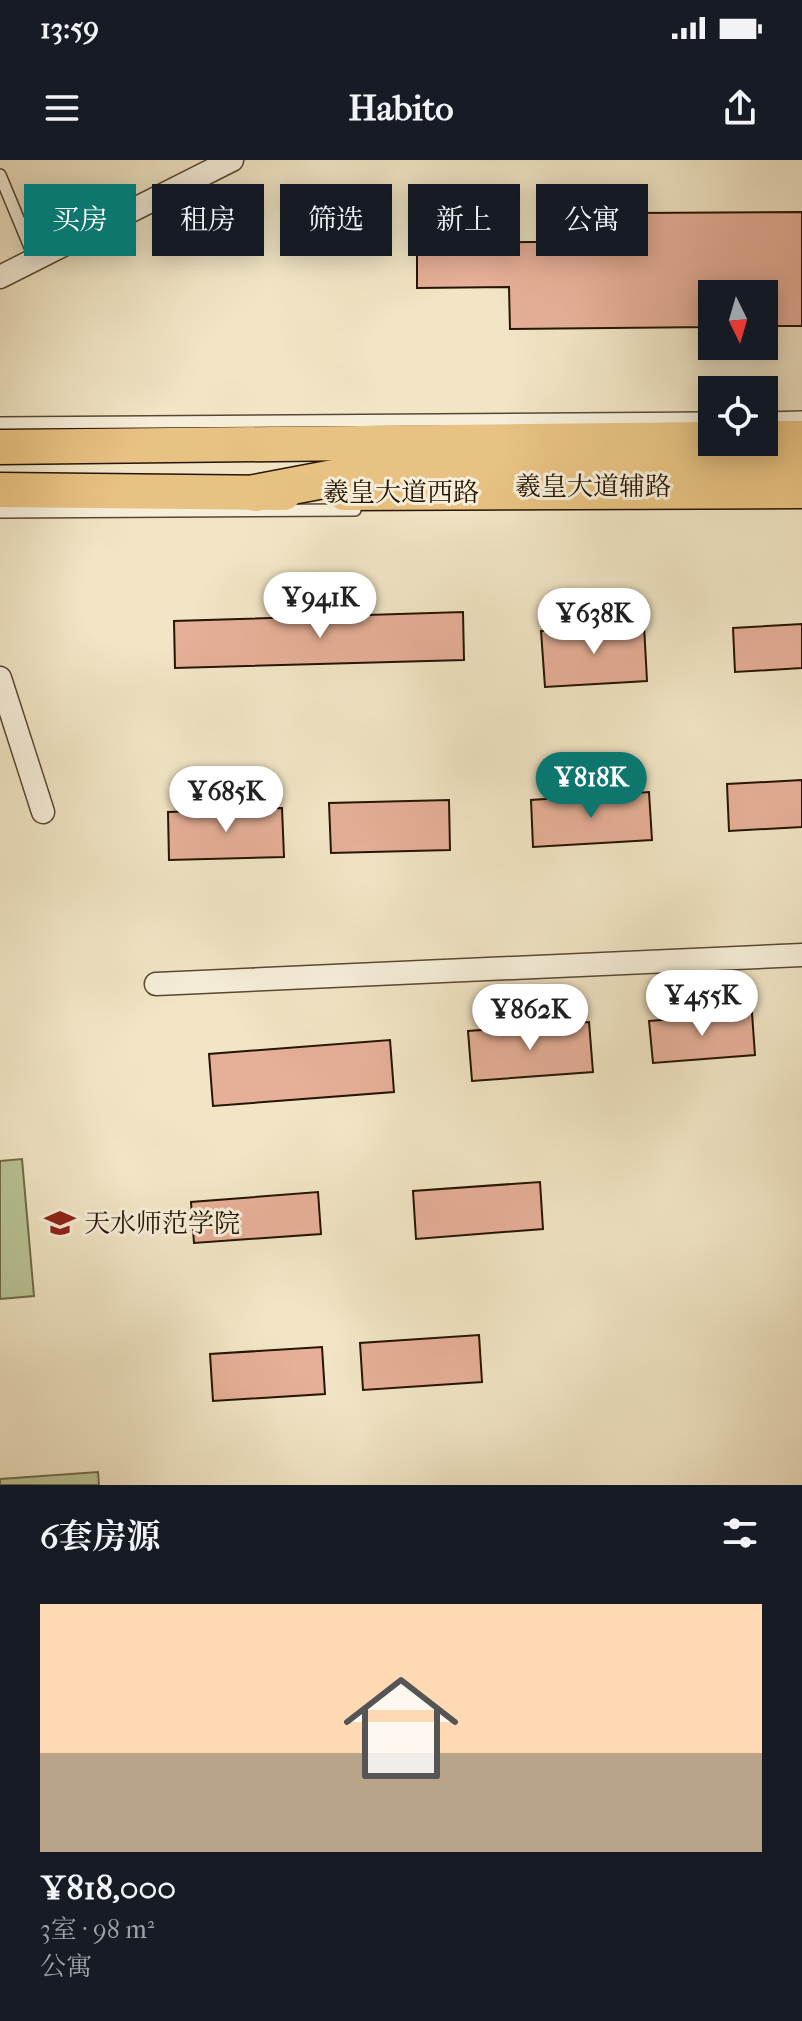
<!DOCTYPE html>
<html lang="zh">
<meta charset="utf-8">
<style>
body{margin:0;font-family:"IM FELL French Canon","Noto Serif SC",serif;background:#20242c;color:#f1f3f6;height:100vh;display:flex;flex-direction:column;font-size:30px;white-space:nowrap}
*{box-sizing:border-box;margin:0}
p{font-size:26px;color:#9ea1a6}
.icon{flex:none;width:44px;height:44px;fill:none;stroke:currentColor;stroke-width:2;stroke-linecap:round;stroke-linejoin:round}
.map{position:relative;height:1325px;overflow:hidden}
.drawer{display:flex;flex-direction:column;background:#171b24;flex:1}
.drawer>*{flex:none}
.top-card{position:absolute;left:24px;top:24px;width:754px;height:72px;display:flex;gap:16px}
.needle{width:52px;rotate:175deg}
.tools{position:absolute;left:698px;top:120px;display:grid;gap:16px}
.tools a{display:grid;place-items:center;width:80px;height:80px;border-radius:0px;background:#171b24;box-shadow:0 4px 20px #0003;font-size:40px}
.price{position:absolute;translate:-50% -68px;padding:0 18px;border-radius:28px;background:#fff;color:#222;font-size:26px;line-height:52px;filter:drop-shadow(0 2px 4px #0008)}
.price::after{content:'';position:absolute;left:50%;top:48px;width:24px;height:18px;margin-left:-12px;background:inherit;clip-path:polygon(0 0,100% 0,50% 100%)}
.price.selected{background:#0f766e;color:#fff}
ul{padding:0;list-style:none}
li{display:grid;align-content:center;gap:16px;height:424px;padding:0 40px}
li span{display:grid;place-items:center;height:248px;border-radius:0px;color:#555}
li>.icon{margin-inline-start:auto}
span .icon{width:144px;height:144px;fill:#fffc;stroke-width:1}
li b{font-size:34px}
h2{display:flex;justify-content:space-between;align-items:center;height:96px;padding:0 40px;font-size:34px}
.tag{padding:0 28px;border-radius:0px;background:#171b24;box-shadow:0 4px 20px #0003;font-size:28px;line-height:72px}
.tag.selected{background:#0f766e;color:#fff}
.status{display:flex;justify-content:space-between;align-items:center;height:56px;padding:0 40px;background:#171b24;direction:ltr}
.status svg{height:22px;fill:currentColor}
header{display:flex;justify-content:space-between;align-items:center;height:104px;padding:0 40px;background:#171b24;font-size:36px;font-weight:700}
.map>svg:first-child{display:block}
</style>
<div class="status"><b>13:59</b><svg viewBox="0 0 49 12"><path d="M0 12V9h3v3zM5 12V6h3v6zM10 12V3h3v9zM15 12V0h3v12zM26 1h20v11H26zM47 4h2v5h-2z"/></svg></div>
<header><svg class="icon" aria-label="menu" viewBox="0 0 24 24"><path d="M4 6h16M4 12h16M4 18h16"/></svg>Habito<svg class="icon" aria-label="share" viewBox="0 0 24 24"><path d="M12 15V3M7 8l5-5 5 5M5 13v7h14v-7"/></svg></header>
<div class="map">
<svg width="802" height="1325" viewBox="0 0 802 1325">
<rect width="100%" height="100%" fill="#f1e5c5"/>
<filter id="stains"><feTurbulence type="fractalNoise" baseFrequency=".0025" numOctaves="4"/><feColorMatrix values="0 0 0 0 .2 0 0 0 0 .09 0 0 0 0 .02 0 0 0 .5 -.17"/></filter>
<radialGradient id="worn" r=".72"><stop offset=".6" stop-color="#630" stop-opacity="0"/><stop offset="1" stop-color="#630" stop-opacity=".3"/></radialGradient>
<g fill="#b9c595" stroke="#706c4a" stroke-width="2">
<polygon points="22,999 34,1136 0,1139 0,1001"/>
<polygon points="98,1312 99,1325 0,1325 0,1319"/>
</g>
<g fill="#e6af98" stroke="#261400" stroke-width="2">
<polygon points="802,52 802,166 764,166 764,134 712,134 712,167 510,169 509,127 417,128 417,83 633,81 633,53"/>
<polygon points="463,452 464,500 175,508 174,461"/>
<polygon points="802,464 802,508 735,512 733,468"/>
<polygon points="644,465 647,521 545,527 541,471"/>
<polygon points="802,620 802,667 729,671 727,624"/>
<polygon points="649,632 652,680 533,687 531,640"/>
<polygon points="449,640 450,690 331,693 329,643"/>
<polygon points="282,648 284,697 169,700 168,652"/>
<polygon points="752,853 755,895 653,903 649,861"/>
<polygon points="589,862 593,912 472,921 468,871"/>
<polygon points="390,880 394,932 213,946 209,894"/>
<polygon points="540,1022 543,1069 416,1079 413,1031"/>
<polygon points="318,1032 321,1074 194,1083 191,1042"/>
<polygon points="479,1175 482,1222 363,1230 360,1183"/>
<polygon points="322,1187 325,1234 213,1241 210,1194"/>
</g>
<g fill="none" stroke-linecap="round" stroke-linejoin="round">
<g stroke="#594831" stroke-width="14">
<g id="service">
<polyline points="0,15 35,99"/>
<polyline points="764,258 802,257"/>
<polyline points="0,263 712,258"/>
<polyline points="0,352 355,350"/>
</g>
</g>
<g stroke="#594831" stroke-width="25">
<g id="minor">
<polyline points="0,117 232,0"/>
<polyline points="0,518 43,652"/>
<polyline points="156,824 802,795"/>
</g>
</g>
<g stroke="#261400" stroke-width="37">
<g id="primary">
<polyline points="764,278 802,278"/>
<polyline points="0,287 712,279"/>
<polyline points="0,330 284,333"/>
<polyline points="344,333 802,331"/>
</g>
</g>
<g stroke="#261400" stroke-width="39">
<polyline id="trunk" points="255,333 334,318 560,304 802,301"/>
</g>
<use href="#service" stroke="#f6eed9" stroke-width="11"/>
<use href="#minor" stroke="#f6eed9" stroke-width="22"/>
<use href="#primary" stroke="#e8c282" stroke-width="34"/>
<use href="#trunk" stroke="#e8c282" stroke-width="36"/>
</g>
<defs>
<g id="university-bare" transform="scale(2.4)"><path d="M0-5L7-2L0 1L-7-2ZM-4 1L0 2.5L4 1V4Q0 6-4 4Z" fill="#8f2418" stroke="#f6eed9" stroke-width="2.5" paint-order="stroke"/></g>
</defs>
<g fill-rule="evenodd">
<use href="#university-bare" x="60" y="1063"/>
</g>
<g text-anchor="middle" stroke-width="6" stroke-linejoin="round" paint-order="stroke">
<g font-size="26" fill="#261400" stroke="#f6eed9">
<text x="593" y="335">羲皇大道辅路</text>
<text x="401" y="341">羲皇大道西路</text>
</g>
<g font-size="26" fill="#261400" stroke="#f6eed9" text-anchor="start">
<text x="84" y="1072">天水师范学院</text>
</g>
</g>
<rect width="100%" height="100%" filter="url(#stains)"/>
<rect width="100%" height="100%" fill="url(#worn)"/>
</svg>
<div class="tools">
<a><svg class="needle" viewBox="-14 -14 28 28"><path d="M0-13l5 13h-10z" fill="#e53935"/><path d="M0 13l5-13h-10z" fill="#9ea1a6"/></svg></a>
<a><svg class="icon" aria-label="locate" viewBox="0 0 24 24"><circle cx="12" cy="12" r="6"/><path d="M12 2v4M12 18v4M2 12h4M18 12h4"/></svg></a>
</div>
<b class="price" style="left:320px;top:480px">¥941K</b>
<b class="price" style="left:594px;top:496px">¥638K</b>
<b class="price selected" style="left:591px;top:660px">¥818K</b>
<b class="price" style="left:226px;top:674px">¥685K</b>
<b class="price" style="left:702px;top:878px">¥455K</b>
<b class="price" style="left:530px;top:892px">¥862K</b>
<div class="top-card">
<a class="tag selected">买房</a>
<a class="tag">租房</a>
<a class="tag">筛选</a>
<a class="tag">新上</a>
<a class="tag">公寓</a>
</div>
</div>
<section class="drawer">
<h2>6套房源<svg class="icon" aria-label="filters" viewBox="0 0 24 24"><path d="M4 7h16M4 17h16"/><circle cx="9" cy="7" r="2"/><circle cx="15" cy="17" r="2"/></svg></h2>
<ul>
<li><span style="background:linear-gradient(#ffd9b3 60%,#b9a48a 0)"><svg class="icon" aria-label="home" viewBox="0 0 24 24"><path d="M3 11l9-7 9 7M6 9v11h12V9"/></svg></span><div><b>¥818,000</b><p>3室 · 98 m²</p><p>公寓</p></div></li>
</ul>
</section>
